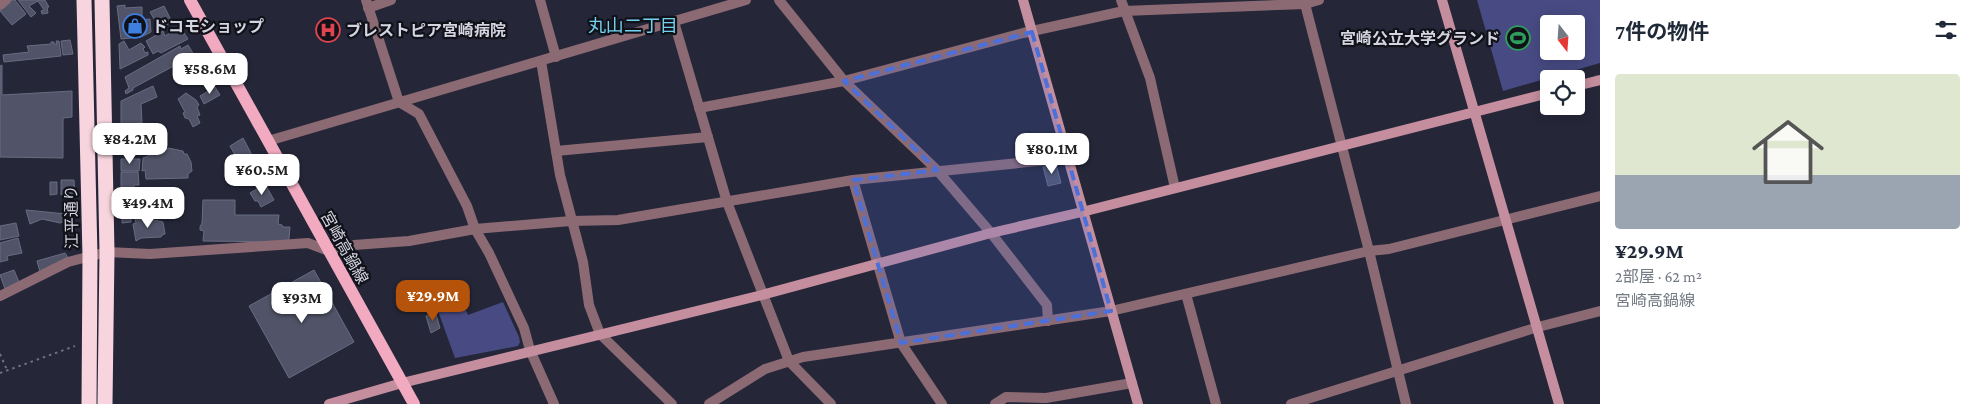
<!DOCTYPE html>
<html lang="ja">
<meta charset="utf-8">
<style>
body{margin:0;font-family:"Crimson Pro","Noto Sans JP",serif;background:#f2f2f3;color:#1f2937;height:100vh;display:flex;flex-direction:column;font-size:19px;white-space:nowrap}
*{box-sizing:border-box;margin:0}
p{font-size:16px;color:#747a83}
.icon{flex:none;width:28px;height:28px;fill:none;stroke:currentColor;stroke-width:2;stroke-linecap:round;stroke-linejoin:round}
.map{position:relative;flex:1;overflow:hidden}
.details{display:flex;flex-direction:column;background:#fff;width:375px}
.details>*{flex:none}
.needle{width:32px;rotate:163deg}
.buttons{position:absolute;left:1540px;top:15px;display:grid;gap:10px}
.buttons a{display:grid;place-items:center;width:45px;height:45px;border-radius:5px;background:#fff;box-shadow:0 2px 12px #0003;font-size:25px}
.price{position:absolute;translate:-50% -42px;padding:0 11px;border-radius:10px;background:#fff;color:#222;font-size:16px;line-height:32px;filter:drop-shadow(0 1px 2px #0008)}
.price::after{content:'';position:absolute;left:50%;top:30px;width:15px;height:11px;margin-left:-8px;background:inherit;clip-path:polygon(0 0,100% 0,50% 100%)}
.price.current{background:#b45309;color:#fff}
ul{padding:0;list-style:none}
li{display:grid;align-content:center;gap:10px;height:265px;padding:0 15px}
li+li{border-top:1px solid #e0e1e3}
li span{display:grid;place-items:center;height:155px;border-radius:5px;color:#555}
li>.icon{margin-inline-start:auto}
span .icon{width:90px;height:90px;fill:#fffc;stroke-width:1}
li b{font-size:21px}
h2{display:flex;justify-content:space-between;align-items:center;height:60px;padding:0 15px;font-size:21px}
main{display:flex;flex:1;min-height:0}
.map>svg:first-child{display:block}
</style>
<main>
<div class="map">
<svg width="1600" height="404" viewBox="0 0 1600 404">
<rect width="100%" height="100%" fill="#252739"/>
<g fill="#484b83" fill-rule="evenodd">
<path d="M 1477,0 L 1600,0 L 1600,63 L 1503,91 ZM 1549,24 L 1576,24 L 1576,51 L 1549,51 Z"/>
<polygon points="462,302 468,315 503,302 519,337 520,342 518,346 455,358 438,311"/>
</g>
<g fill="#515468" stroke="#696c81">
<polygon points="12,0 15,0 26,14 12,25 0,11"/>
<polygon points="18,0 45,0 49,7 47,7 48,13 42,14 41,11 44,10 38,1 29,6 36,13 31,17"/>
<polygon points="125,5 125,8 142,7 142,20 150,19 151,32 141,37 121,39 117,6"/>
<polygon points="164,6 172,22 160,29 150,12"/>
<polygon points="180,27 188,39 161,53 158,51 153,54 146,41 163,31 165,36"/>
<polygon points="70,40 73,54 63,55 61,41"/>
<polygon points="56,41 59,41 61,56 4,62 3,55 29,52 27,46 51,44 51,42 54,42 54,44 57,44"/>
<polygon points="124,41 129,50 141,43 145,47 143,49 145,53 148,52 148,55 120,69 119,44"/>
<polygon points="188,45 194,55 133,88 133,90 126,94 125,91 129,88 125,77 180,46 181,49"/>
<polygon points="199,58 204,69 190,77 184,66"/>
<polygon points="2,65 2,95 72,91 72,117 63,118 63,158 0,157 0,66"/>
<polygon points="153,86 157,97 141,104 142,123 121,124 121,101"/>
<polygon points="215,87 220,95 204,104 200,96"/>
<polygon points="186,93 196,100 199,105 197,107 200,115 197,116 200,123 193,127 189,119 185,118 183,113 185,112 178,99"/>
<polygon points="243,138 252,155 239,162 230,146"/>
<polygon points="168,148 183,151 184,154 187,154 191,162 192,171 188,174 188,178 146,179 145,170 142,171 143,158"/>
<polygon points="121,159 140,159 139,171 121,171"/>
<polygon points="1056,164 1061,183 1048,186 1043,167"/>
<polygon points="121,172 138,172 139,185 134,185 134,188 121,188"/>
<polygon points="61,180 74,180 75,194 61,195"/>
<polygon points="50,182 57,182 57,194 50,195"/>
<polygon points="265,184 274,200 261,207 258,201 255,201 250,193"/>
<polygon points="203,200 235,200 235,215 279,215 278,224 282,225 283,227 290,227 289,239 285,242 203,241 204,231 200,230 200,227 202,223"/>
<polygon points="26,210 66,214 66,221 60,223 42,219 30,224"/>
<polygon points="122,211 131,211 131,222 122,223"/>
<polygon points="140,217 141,219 149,219 163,222 165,234 162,235 161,237 141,238 136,241 133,224 136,223 135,218"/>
<polygon points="16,223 19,236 0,240 0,226"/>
<polygon points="18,238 22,253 7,256 8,260 0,262 0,243"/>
<polygon points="65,253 69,259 40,272 37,261"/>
<polygon points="14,270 19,282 5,289 0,275"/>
<polygon points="314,270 354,342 289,378 249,306"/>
<polygon points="435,311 440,328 431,333 426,316"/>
</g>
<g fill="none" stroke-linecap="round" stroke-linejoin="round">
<g stroke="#6e6f7f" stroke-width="2" stroke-dasharray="2.5 4" stroke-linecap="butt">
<polyline points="0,354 7,370"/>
<polyline points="0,373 75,346"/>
</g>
<g stroke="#8c6a73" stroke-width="10">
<polyline points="366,0 399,102 419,114 467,206 475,229 489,253 524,328 530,350 554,404"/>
<polyline points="540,0 556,57"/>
<polyline points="779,0 844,81 937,170 991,233 1047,305 1048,321"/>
<polyline points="1121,0 1150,78 1175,188"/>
<polyline points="1304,0 1369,251 1406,404"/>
<polyline points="0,5 6,0"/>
<polyline points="368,8 391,0"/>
<polyline points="674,22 727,202 789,361 831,404"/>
<polyline points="541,61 560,175 583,262 589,305 600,334 672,404"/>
<polyline points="699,108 844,81 1023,33 1124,11 1305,4 1319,0"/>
<polyline points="268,141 746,0"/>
<polyline points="556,151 708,137"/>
<polyline points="853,180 901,343 942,404"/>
<polyline points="1186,294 1216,404"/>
<polyline points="0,296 68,262 107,252 150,254 308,243 329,251 354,245 409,241 475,229 571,221 618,220 853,180 1068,158"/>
<polyline points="709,404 765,369 803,357 1111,311 1369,251 1389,249 1600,196"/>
<polyline points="995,404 1006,397 1046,398 1132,383"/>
<polyline points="1291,404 1538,327 1600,311"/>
</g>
<g stroke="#c58e9e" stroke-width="10">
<polyline points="1023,0 1138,404"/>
<polyline points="1442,0 1559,404"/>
<polyline points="1576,86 1600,80"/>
<polyline points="329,404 402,383 762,295 991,233 1082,212 1549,93"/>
</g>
<polyline stroke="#f1aabf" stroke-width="12" points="190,0 414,404"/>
<g stroke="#f8d5de" stroke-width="15">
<polyline points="84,0 90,256 89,404"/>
<polyline points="102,0 107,252 105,404"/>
</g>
</g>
<path fill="#4b70da" fill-opacity="0.2" stroke="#4b70da" stroke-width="4" stroke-dasharray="10 6" stroke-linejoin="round" d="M 1032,32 L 1111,311 L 901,343 L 853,180 L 937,170 L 844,81 Z"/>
<defs>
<g id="shop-ring" transform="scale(1.25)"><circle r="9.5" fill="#101119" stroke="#3f7fe0" stroke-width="1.5"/><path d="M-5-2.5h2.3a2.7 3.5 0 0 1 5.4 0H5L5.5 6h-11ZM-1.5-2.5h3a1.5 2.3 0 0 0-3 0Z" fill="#3f7fe0"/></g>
<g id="hospital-ring" transform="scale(1.25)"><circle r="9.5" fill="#101119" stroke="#e0444e" stroke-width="1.5"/><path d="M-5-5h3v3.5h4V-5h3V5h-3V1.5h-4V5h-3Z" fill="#e0444e"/></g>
<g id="stadium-ring" transform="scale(1.25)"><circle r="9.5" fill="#101119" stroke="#2e9e5b" stroke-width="1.5"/><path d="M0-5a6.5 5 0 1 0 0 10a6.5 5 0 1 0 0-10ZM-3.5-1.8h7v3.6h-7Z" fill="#2e9e5b"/></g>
</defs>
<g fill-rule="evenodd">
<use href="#shop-ring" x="135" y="26"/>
<use href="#hospital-ring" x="328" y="30"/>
<use href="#stadium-ring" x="1518" y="38"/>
</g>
<g text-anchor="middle" stroke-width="4.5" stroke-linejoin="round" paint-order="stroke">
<g font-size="16" font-weight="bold" fill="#d4d5e1" stroke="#101119" text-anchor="start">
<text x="152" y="32">ドコモショップ</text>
<text x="346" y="36">ブレストピア宮崎病院</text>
<text x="1500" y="44" text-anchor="end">宮崎公立大学グランド</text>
</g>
<g font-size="16" fill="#d4d5e1" stroke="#101119">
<text transform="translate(71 217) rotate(-91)" y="6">江平通り</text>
<text transform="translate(345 247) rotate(61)" y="6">宮崎高鍋線</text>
</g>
<g font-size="18" fill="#72d2f0" stroke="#101119">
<text x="633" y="32">丸山二丁目</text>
</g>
</g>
</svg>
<div class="buttons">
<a><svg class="needle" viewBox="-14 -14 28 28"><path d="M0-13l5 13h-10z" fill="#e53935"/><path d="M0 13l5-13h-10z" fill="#747a83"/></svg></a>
<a><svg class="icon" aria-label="locate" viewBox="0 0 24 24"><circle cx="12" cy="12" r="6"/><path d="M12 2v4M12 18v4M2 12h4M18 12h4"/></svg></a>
</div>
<b class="price" style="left:210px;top:95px">¥58.6M</b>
<b class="price" style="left:130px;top:165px">¥84.2M</b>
<b class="price" style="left:1052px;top:175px">¥80.1M</b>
<b class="price" style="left:262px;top:196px">¥60.5M</b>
<b class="price" style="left:148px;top:229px">¥49.4M</b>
<b class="price current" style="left:433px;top:322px">¥29.9M</b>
<b class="price" style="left:302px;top:324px">¥93M</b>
</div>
<section class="details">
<h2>7件の物件<svg class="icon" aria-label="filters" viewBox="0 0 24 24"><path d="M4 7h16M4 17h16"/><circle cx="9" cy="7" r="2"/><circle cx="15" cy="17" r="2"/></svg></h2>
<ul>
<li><span style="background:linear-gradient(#dfe7d0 65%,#9aa5b1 0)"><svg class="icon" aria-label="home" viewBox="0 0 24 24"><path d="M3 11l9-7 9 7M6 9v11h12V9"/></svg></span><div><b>¥29.9M</b><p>2部屋 · 62 m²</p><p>宮崎高鍋線</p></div></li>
</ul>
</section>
</main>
